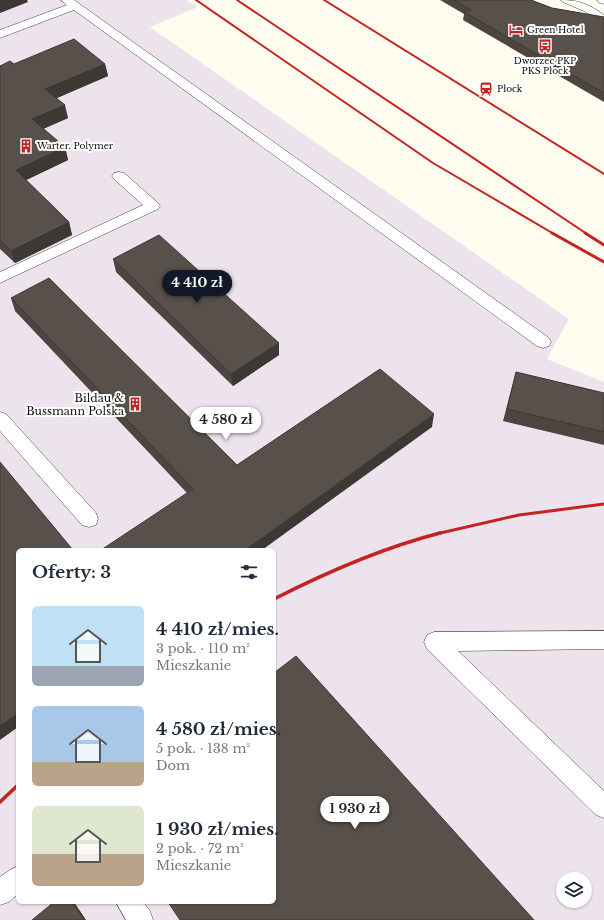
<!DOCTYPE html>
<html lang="pl">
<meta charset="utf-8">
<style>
body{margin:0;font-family:"Libre Baskerville",serif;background:#f2f2f3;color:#1f2937;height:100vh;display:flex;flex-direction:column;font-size:15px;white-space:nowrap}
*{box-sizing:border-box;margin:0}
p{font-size:13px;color:#747a83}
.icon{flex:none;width:22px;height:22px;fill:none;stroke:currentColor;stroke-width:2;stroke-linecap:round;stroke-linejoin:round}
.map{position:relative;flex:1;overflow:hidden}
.side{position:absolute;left:16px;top:548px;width:260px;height:356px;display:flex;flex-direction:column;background:#fff;border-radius:6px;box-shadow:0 1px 3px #0004}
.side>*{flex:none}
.buttons{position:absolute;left:556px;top:872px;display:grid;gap:8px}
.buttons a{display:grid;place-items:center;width:36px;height:36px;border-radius:50%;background:#fff;box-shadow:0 1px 3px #0004;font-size:20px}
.price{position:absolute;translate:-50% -34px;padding:0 9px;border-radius:14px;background:#fff;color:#222;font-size:13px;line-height:26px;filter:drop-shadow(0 1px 2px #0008)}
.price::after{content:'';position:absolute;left:50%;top:24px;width:12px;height:9px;margin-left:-6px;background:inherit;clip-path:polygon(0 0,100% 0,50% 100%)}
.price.selected{background:#111827;color:#fff}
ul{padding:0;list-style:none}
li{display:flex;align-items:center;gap:12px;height:100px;padding:0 16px}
li span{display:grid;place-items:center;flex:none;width:112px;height:80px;border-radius:6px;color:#555}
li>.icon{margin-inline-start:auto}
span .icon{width:48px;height:48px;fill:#fffc;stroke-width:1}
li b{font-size:17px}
h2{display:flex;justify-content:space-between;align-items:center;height:48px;padding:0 16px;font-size:17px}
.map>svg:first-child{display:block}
</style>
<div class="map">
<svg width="604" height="920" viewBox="0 0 604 920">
<rect width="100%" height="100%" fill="#fffdf0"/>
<path fill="#ede3ed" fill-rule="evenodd" d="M 0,0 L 187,0 L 198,7 L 150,27 L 569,319 L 547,359 L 604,382 L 604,920 L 0,920 ZM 18,550 L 274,550 L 274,902 L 18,902 ZM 563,879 L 585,879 L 585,901 L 563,901 Z"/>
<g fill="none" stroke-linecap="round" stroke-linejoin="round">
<g stroke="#424242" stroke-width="1">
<g id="lane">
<polygon points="61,0 74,0 549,338 551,342 549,346 543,348 537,346 74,10 0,38 0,30 67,5"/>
<path d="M 561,0 C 579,0 589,4 604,15 L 604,24 L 600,22 L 586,12 L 563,2 Z"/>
<polygon points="597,0 604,0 604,4 600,3"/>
<polygon points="119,172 124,173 158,203 160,206 158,209 0,283 0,272 143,205 114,179 112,176 114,173"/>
<polygon points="0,412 6,414 96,513 98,519 96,525 89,527 82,525 0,431"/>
<polygon points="604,631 604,649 458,651 604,791 604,818 596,815 427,649 424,642 427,635 434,632"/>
<polygon points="18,866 18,894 9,902 0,905 0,877 10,870"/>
<polygon points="116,902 143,902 150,911 153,920 126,920"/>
</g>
</g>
<use href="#lane" fill="#fff" fill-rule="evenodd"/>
<g stroke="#c42321" stroke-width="2">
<polyline points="196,0 433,163 554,234"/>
<polyline points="237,0 587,234"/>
<polyline points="324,0 604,174"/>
</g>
<g stroke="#c42321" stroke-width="3">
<polyline points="552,233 604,262"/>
<polyline points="585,233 604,245"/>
<polyline points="436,534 519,515 604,504"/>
</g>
<g stroke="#c42321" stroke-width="3.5">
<path d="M 274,599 C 327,572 382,548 440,533"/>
<polyline points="0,802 18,785"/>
</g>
</g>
<g fill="#4c4540">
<polygon points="440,0 531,0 552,8 604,17 604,102 463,20 464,14"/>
<polygon points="14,64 105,64 108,76 56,98 68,118 43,129 65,147 68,160 26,180 69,222 72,235 15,263 0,249 0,66"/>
<polygon points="113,259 279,343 279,355 233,386 116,272"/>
<polygon points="11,298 237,465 432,427 187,493 15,311"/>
<polygon points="516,372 604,393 604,445 503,421"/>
</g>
<g fill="#3e3834">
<polygon points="0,0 27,0 28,2 0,13"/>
<polygon points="105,64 108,76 48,102 45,89"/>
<polygon points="65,105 68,118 36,132 32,119"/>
<polygon points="65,147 68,160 20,183 16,170"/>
<polygon points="69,222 72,235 15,263 11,251"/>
<polygon points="279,343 279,355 233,386 231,374"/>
<polygon points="434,414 432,427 262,550 245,550"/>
<polygon points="18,713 18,727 0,740 0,726"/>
<polygon points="72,902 74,902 86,920 84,920"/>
</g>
<g fill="#58504a" stroke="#3e3834">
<polygon points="454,0 531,0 552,8 604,17 604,93 464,12 471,10"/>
<polygon points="74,39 105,64 45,89 65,105 32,119 65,147 16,170 69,222 11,251 0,240 0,66 10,61 14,64"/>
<polygon points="159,235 279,343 231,374 113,259"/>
<polygon points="49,278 237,465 380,369 434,414 245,550 101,550 193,489 11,298"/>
<polygon points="516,372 604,393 604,432 507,409"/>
<polygon points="0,462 73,550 18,550 18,713 0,726"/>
<polygon points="296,656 534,920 180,920 168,902 274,902 274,673"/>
<polygon points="54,902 72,902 84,920 32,920"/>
</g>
<defs>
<g id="hotel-bare" transform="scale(1.08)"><path d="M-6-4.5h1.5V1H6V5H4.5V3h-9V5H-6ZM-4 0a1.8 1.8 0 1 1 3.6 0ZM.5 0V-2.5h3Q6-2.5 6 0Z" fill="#c42321" stroke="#fff" stroke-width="2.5" paint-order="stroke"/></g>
<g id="bus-bare" transform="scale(1.08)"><path d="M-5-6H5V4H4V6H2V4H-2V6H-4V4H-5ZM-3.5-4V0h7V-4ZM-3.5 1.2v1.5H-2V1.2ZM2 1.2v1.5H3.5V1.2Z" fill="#c42321" stroke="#fff" stroke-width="2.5" paint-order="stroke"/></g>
<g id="station-bare" transform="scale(1.08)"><path d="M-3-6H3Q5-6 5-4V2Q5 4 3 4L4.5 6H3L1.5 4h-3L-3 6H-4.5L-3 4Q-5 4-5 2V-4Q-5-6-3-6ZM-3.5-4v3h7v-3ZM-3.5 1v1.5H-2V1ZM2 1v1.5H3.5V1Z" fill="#c42321" stroke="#fff" stroke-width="2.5" paint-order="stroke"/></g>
<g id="building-bare" transform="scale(1.08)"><path d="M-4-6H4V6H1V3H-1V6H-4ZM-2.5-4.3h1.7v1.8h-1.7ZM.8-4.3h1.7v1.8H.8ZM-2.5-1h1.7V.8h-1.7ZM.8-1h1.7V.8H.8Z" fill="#c42321" stroke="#fff" stroke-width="2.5" paint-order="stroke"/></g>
</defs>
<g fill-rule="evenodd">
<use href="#hotel-bare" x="516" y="30"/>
<use href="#bus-bare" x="545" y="46"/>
<use href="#station-bare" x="486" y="89"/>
<use href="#building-bare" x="26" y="146"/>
<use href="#building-bare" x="135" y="404"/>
</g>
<g text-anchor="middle" stroke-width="4" stroke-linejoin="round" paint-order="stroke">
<g font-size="9" fill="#0f0f0f" stroke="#fff" text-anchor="start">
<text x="527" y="33">Green Hotel</text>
<text x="545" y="64" text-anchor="middle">Dworzec PKP<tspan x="545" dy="10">PKS Płock</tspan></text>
<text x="497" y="92">Płock</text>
<text x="37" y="149">Warter. Polymer</text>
</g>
<g font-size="11" fill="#0f0f0f" stroke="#fff" text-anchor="end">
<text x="124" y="402">Bildau &amp;<tspan x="124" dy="13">Bussmann Polska</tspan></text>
</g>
</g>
</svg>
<div class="buttons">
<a><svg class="icon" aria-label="layers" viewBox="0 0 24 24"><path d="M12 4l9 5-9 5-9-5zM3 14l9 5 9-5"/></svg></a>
</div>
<b class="price selected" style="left:197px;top:304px">4 410 zł</b>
<b class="price" style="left:226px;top:441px">4 580 zł</b>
<b class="price" style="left:355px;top:830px">1 930 zł</b>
<section class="side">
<h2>Oferty: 3<svg class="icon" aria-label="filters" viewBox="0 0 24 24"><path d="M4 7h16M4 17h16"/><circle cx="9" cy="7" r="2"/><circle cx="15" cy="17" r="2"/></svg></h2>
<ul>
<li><span style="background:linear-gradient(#bfe0f5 75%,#9aa5b1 0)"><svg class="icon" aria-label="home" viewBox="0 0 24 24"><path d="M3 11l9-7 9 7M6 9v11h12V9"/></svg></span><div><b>4 410 zł/mies.</b><p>3 pok. · 110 m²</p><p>Mieszkanie</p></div></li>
<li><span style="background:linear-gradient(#a9c7e8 70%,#b9a48a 0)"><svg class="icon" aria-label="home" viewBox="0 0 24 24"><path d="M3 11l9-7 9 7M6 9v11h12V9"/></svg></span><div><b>4 580 zł/mies.</b><p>5 pok. · 138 m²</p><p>Dom</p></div></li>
<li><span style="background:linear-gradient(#dfe7d0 60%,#b9a48a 0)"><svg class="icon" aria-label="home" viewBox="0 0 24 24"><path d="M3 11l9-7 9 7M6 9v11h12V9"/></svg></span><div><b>1 930 zł/mies.</b><p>2 pok. · 72 m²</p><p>Mieszkanie</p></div></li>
</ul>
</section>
</div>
